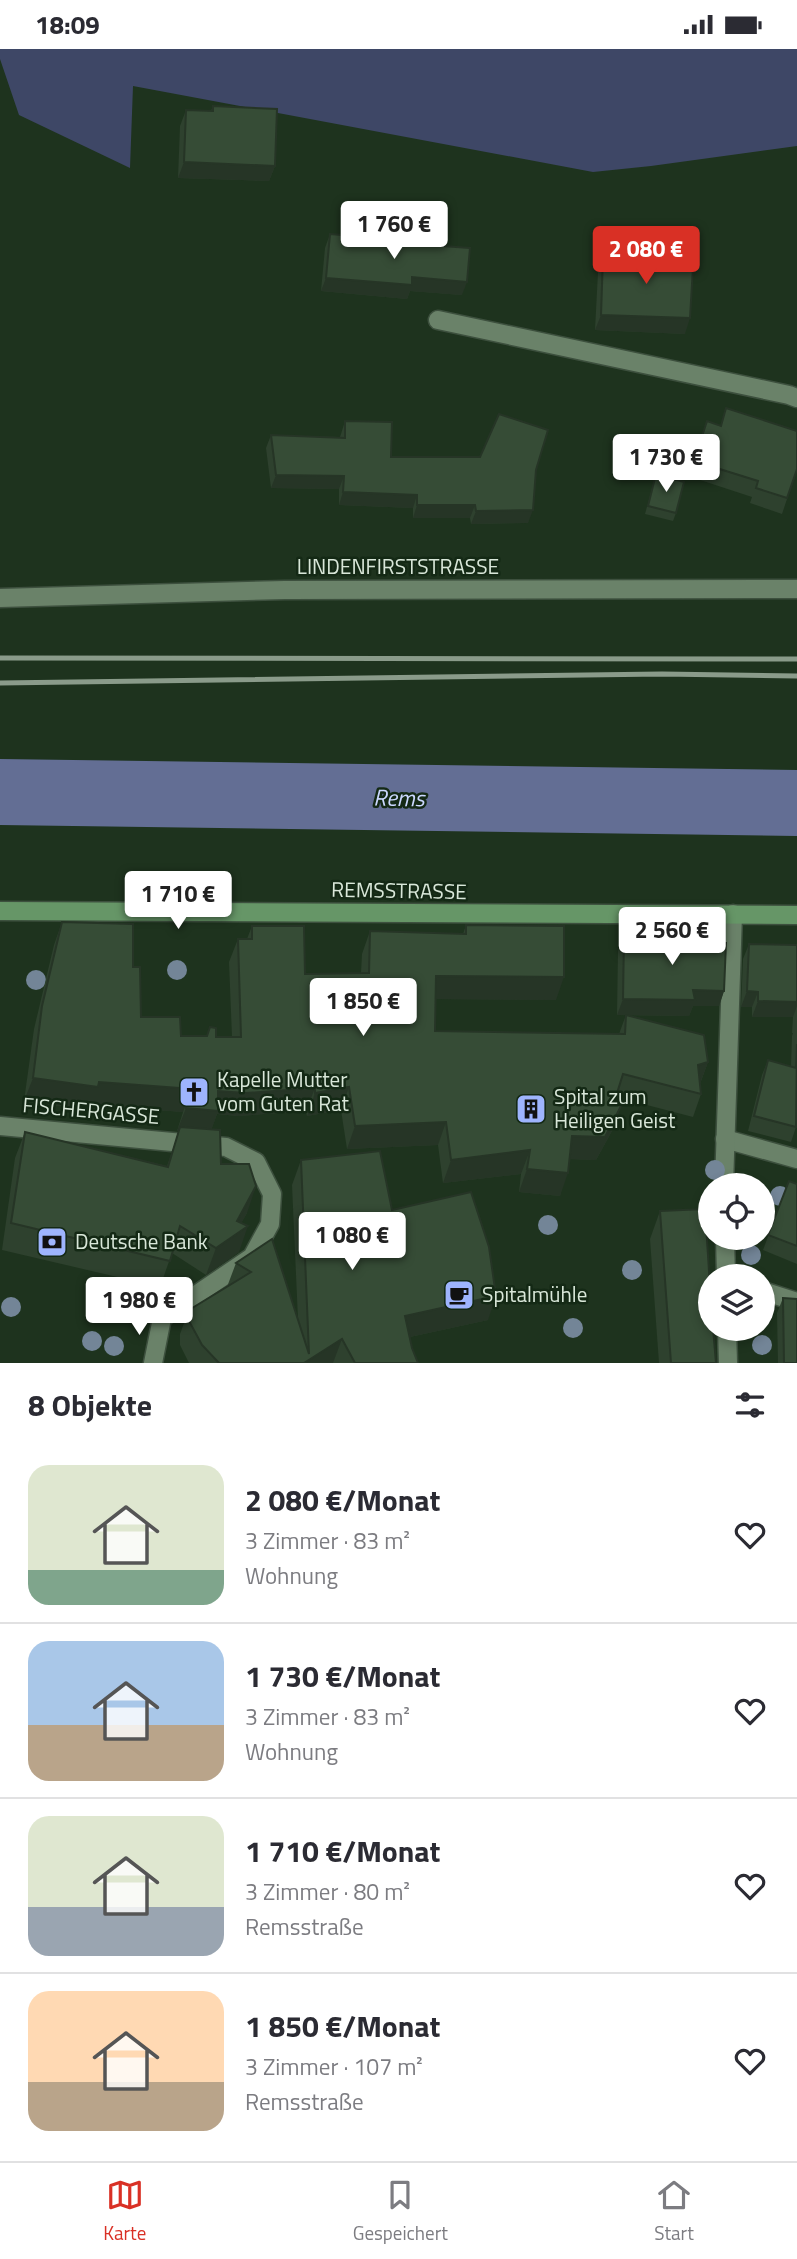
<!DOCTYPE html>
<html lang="de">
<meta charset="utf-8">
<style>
body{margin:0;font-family:"Titillium Web",sans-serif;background:#f2f2f3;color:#2b2b33;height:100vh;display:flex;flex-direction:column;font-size:26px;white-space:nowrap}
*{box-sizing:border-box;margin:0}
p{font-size:23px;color:#7c7c81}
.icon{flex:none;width:38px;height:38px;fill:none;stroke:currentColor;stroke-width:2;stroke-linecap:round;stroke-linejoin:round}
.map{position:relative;height:1314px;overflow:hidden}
.side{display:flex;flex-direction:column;background:#fff;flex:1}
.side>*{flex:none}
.tools{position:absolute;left:698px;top:1124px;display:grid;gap:14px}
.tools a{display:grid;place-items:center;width:77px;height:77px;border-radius:50%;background:#fff;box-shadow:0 4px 10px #0003;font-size:35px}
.price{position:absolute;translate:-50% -60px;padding:0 16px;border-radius:7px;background:#fff;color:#222;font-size:23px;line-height:46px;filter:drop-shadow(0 2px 4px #0008)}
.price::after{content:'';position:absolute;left:50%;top:42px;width:21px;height:16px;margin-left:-10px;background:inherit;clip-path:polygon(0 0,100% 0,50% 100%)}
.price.on{background:#d93025;color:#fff}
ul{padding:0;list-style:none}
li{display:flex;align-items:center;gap:21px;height:175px;padding:0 28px}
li+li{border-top:2px solid #e1e1e2}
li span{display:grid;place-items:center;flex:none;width:196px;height:140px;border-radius:21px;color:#555}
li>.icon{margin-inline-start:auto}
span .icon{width:84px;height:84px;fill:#fffc;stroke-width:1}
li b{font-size:30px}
h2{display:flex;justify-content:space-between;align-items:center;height:84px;padding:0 28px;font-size:30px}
.status{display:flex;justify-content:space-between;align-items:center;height:49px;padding:0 35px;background:#fff;direction:ltr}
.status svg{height:19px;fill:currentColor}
.dock{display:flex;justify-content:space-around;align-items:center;height:98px;border-top:2px solid #e1e1e2;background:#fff;font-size:19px;color:#7c7c81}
.dock a{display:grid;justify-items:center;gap:4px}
.dock .on{color:#d93025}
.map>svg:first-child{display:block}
</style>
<div class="status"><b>18:09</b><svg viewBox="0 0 49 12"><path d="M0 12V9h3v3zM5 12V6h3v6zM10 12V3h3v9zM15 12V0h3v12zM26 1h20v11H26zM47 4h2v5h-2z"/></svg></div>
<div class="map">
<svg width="797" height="1314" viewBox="0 0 797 1314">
<rect width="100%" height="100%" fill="#1e331e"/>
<polygon fill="#3e4766" points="0,0 797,0 797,97 651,117 593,123 133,37 130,119 19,66 0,10"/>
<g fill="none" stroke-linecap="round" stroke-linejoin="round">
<polyline stroke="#636e94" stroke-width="66" points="0,743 797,754"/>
<g stroke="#3d503e" stroke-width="21">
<g id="lane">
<polyline points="438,271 789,346 797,349"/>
<polyline points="0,549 285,541 797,540"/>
</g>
</g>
<g stroke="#3d503e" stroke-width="21">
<g id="street">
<polyline points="0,1077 226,1098 256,1113 272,1145 270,1175 252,1208 162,1269 153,1314"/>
<polyline points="725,1090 797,1110"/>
<polyline points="724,1136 733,865"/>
<polyline points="725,1188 726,1227"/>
<polyline points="763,1242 797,1253"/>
<polyline points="727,1279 728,1314"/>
</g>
</g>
<g stroke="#3d503e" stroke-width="21">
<polyline id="secondary" points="0,862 797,866"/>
</g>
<use href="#lane" stroke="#6a8269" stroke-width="18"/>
<use href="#street" stroke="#6a8269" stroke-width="18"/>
<use href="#secondary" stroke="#669667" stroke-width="18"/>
<g stroke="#8a9b8a" stroke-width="5">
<polyline points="0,609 797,610"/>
<polyline points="0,634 662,625 797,627"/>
</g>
</g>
<g fill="#738597">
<circle cx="177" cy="921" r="10"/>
<circle cx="36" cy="931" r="10"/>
<circle cx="715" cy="1121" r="10"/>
<circle cx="780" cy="1147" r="10"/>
<circle cx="548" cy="1176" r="10"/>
<circle cx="751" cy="1206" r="10"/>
<circle cx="632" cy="1221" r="10"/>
<circle cx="11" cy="1258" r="10"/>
<circle cx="573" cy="1279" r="10"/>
<circle cx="92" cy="1292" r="10"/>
<circle cx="762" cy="1296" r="10"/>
<circle cx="114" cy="1297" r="10"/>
</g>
<g fill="#2e412e">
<polygon points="213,57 275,117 269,132 178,129 180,77 186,61 211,62"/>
<polygon points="330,185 415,195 462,246 410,242 407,250 321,242 325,199"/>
<polygon points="636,199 666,217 685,285 595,281 598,223 603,207 627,208 628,206 634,206"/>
<polygon points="345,372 391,408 536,421 528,474 471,475 470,469 413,469 413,459 339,456 339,440 271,439 266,399 271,386 340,388 341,385"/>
<polygon points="707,372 797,420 782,465 750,454 752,448 688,427"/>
<polygon points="656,425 676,464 673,472 645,465"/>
<polygon points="62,873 133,918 141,968 181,987 207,987 210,978 216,988 232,988 229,913 238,890 247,890 252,877 305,925 361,924 362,905 370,882 463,885 466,876 556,951 436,950 435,982 619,985 626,966 708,1013 700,1035 701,1045 693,1068 616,1048 614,1054 613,1080 596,1111 569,1110 560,1147 519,1143 521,1125 443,1134 438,1096 347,1100 341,1061 307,1067 306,1062 238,1067 217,1065 211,1081 221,1115 247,1164 241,1174 239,1203 206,1226 172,1204 160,1238 2,1201 15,1109 25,1083 167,1117 179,1082 177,1082 183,1063 92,1056 90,1061 24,1052 34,980 54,896"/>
<polygon points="624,886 712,894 724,942 719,957 693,957 689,967 617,966 618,902"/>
<polygon points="749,895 797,896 797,1078 796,1078 791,1093 748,1082 762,1026 768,1011 791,1017 792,987 793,984 792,984 793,968 752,968 752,958 741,958 743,910"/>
<polygon points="301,1111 392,1161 488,1271 410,1288 412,1299 418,1314 189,1314 180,1296 180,1285 189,1261 227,1238 236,1214 272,1190 298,1270 292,1136"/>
<polygon points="789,1132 797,1135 797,1215 763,1201"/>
<polygon points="660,1162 716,1314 659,1314 650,1190"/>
<polygon points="783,1249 797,1314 778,1314 777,1264"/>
</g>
<g fill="#263526">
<polygon points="184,113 275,117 269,132 178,129"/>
<polygon points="412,228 467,233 462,246 410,242 407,250 321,242 326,229"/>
<polygon points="601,266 690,269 685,285 595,281"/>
<polygon points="276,426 344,427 339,440 271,439"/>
<polygon points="343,443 417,446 413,459 339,456"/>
<polygon points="417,456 475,456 470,469 413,469"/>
<polygon points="533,461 528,474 471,475 476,462"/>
<polygon points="436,927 564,928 556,951 428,950"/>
<polygon points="693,941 724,942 719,957 693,957 689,967 617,966 623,950"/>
<polygon points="747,942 758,943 752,958 741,958"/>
<polygon points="758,952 797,953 797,957 793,968 752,968"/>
<polygon points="708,1013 699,1037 698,1016"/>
<polygon points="33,1029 99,1033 192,1040 183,1063 92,1056 90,1061 24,1052"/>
<polygon points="349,1038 341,1061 307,1067 315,1044"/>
<polygon points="315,1039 306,1062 238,1067 217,1065 210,1085 177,1082 186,1059 218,1042"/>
<polygon points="621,1057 613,1080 596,1111 563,1110 572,1087"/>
<polygon points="446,1073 438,1096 347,1100 355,1077"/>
<polygon points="530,1101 521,1125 443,1134 451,1111"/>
<polygon points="527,1120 568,1124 560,1147 519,1143"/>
<polygon points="256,1137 247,1164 234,1187 248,1177 239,1203 206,1226 216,1199 237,1172"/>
<polygon points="496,1247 488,1271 396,1291 405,1267"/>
<polygon points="342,1290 333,1314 304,1314"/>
</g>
<g fill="#364c36" stroke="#263526" stroke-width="2">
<polygon points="213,57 277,60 275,117 184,113 186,61 213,62"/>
<polygon points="330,185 415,192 415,195 470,199 467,233 412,228 412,236 326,229"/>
<polygon points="636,199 666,200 666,217 693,218 690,269 601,266 603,207 628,208 628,206 636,206"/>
<polygon points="726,359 797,382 797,420 787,449 756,439 758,432 694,412 707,372 721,377"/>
<polygon points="499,365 548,381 536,421 533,461 476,462 475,456 417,456 417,446 343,443 344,427 276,426 271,386 345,389 345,372 392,373 391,408 480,408"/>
<polygon points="656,425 684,433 676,464 648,457"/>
<polygon points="62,873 133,875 133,918 140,918 141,968 180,968 181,987 207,987 210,978 216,979 216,988 241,988 238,890 252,890 252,877 304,877 305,925 369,924 370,882 466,885 466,876 564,877 564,928 436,927 435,982 625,985 626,966 704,986 708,1013 698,1016 701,1045 623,1025 614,1054 621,1057 605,1088 572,1087 568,1124 527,1120 530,1101 451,1111 446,1073 355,1077 349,1038 315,1044 315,1039 246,1044 218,1042 218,1062 186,1059 192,1040 99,1033 98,1038 33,1029 42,957"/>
<polygon points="624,886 712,888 712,894 726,894 724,942 693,941 695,951 623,950"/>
<polygon points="749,895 797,896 797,953 758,952 758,943 747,942"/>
<polygon points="797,995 796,1078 754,1067 768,1011 796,1019"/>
<polygon points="180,1078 220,1081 221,1115 249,1115 256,1137 237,1172 248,1177 216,1199 180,1177 170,1212 11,1174 25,1083 168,1118"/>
<polygon points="380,1102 392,1161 471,1143 489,1198 496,1247 405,1267 412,1299 418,1314 355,1314 342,1290 304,1314 219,1314 202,1296 189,1272 189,1261 251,1223 236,1214 272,1190 309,1305 301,1111"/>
<polygon points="789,1132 797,1135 797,1197 768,1186"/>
<polygon points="705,1160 710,1237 710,1279 713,1279 716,1314 671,1314 660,1162"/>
<polygon points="783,1249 797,1250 797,1314 784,1314"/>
</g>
<defs>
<g id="church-square" transform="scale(1.575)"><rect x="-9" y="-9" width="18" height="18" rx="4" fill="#9eb4fd" stroke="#142915"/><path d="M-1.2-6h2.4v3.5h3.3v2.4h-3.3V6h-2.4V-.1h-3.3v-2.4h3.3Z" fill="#111"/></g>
<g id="building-square" transform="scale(1.575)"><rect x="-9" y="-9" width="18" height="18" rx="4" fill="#9eb4fd" stroke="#142915"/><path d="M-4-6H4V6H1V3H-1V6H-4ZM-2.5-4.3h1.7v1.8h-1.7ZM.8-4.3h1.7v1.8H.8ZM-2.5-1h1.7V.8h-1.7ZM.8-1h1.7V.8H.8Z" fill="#111"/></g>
<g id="bank-square" transform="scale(1.575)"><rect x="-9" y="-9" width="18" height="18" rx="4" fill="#9eb4fd" stroke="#142915"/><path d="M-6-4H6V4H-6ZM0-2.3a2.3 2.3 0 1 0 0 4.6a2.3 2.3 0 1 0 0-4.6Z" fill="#111"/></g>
<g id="cafe-square" transform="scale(1.575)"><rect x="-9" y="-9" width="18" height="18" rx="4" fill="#9eb4fd" stroke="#142915"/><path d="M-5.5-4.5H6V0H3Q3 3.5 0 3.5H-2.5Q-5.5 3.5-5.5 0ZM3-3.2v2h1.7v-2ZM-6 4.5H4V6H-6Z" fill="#111"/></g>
</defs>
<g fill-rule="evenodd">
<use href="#church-square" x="194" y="1043"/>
<use href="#building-square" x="531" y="1060"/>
<use href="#bank-square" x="52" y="1193"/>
<use href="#cafe-square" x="459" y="1246"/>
</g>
<g text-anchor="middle" stroke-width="5" stroke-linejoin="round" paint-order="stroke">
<g font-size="21" fill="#d9e7d9" stroke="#142915">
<text x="398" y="525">LINDENFIRSTSTRASSE</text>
<text transform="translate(399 842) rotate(1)" y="7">REMSSTRASSE</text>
<text transform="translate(91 1062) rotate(5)" y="7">FISCHERGASSE</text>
</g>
<g font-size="21" fill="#d9e7d9" stroke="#142915" text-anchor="start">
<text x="217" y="1038">Kapelle Mutter<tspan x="217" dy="24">vom Guten Rat</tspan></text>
<text x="554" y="1055">Spital zum<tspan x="554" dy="24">Heiligen Geist</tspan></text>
<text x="75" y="1200">Deutsche Bank</text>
<text x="482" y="1253">Spitalmühle</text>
</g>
<g font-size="23" font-style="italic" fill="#ccd8ff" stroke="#142915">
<text transform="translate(399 749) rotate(1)" y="8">Rems</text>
</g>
</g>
</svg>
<div class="tools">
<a><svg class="icon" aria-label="locate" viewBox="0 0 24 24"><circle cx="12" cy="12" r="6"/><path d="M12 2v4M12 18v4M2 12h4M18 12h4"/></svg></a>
<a><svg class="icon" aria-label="layers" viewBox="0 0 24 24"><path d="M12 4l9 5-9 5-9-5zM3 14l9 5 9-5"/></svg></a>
</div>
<b class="price" style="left:394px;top:212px">1 760 €</b>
<b class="price on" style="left:646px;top:237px">2 080 €</b>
<b class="price" style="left:666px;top:445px">1 730 €</b>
<b class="price" style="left:178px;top:882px">1 710 €</b>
<b class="price" style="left:672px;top:918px">2 560 €</b>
<b class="price" style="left:363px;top:989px">1 850 €</b>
<b class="price" style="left:352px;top:1223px">1 080 €</b>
<b class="price" style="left:139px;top:1288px">1 980 €</b>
</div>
<section class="side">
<h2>8 Objekte<svg class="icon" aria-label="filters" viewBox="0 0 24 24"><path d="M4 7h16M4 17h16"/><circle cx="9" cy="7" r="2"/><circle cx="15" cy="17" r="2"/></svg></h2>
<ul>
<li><span style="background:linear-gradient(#dfe7d0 75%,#7fa58c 0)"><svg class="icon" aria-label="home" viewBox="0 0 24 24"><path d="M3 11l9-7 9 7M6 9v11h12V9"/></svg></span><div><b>2 080 €/Monat</b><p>3 Zimmer · 83 m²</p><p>Wohnung</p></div><svg class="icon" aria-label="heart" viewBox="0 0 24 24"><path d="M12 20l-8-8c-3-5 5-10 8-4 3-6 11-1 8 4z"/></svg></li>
<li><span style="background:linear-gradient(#a9c7e8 60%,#b9a48a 0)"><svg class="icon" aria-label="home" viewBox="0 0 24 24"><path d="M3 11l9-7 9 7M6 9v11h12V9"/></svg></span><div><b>1 730 €/Monat</b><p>3 Zimmer · 83 m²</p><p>Wohnung</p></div><svg class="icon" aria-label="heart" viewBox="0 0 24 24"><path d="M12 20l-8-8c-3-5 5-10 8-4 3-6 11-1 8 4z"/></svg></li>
<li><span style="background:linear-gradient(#dfe7d0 65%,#9aa5b1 0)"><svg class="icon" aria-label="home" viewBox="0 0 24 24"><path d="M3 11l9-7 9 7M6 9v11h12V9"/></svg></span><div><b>1 710 €/Monat</b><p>3 Zimmer · 80 m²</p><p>Remsstraße</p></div><svg class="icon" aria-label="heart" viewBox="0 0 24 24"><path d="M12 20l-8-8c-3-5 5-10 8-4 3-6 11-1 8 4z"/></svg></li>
<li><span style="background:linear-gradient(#ffd9b3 65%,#b9a48a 0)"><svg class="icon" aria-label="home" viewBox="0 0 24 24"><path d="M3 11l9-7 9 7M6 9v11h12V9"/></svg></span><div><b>1 850 €/Monat</b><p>3 Zimmer · 107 m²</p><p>Remsstraße</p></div><svg class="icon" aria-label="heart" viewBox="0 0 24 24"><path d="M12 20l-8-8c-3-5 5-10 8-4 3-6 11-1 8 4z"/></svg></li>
</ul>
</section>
<nav class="dock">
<a class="on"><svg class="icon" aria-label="map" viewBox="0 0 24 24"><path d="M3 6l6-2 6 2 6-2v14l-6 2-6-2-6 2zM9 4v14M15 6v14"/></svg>Karte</a>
<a><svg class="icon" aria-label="saved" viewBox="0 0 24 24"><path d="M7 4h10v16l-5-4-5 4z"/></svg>Gespeichert</a>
<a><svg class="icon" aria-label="home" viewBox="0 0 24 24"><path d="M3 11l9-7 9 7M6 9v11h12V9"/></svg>Start</a>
</nav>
